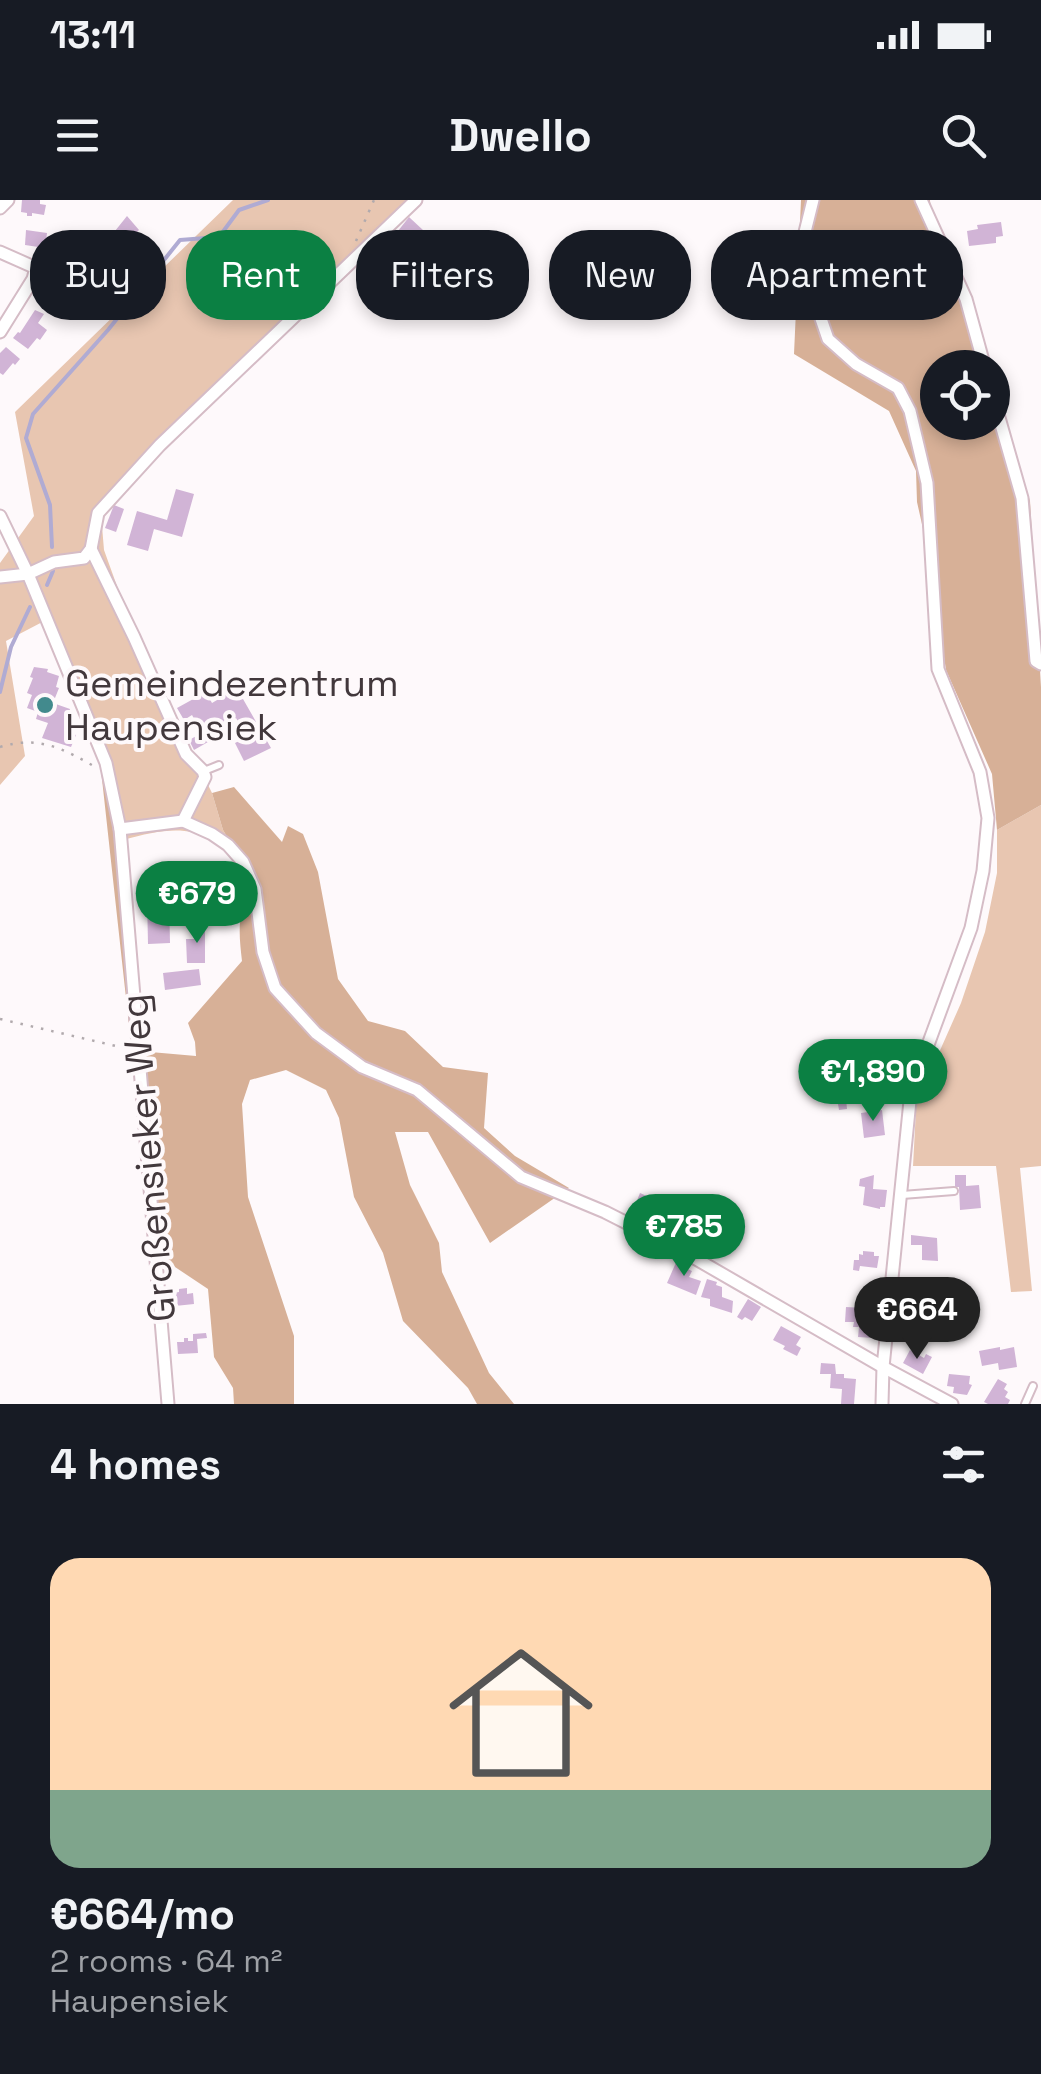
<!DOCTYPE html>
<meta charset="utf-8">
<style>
body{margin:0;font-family:"Space Grotesk",sans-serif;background:#20242c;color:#f1f3f6;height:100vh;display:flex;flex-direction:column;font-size:38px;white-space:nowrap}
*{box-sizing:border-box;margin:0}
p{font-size:32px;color:#9ea1a6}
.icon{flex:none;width:55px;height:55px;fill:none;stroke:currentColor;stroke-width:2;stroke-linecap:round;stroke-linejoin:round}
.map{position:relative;height:1204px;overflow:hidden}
.details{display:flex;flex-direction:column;background:#171b24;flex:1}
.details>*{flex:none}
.guide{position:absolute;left:30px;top:30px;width:982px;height:90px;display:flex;gap:20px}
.buttons{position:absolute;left:920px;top:150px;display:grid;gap:20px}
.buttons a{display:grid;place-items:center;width:90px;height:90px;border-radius:50%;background:#171b24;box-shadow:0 5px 15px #0003;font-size:50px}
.price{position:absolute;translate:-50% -85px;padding:0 22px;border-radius:35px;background:#0b8043;color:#fff;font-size:32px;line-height:65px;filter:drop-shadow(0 2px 5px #0008)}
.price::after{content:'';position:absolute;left:50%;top:60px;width:30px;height:22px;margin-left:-15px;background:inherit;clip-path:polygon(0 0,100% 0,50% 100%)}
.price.on{background:#222;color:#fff}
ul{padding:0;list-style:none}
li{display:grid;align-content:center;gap:20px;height:530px;padding:0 50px}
li span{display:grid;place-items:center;height:310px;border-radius:30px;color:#555}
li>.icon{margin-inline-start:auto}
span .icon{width:180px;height:180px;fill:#fffc;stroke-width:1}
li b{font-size:42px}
h2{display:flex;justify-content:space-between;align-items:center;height:120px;padding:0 50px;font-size:42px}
.chip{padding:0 35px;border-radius:40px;background:#171b24;box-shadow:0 5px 15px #0003;font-size:35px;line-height:90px}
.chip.on{background:#0b8043;color:#fff}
.status{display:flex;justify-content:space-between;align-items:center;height:70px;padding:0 50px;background:#171b24;direction:ltr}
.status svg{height:28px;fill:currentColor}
header{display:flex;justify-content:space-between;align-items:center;height:130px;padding:0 50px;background:#171b24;font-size:45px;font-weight:700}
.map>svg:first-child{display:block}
</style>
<div class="status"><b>13:11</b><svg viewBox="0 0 49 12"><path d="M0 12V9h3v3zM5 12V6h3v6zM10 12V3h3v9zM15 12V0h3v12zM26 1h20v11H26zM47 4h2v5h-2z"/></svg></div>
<header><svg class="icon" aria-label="menu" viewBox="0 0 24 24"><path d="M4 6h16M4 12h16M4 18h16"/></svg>Dwello<svg class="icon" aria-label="search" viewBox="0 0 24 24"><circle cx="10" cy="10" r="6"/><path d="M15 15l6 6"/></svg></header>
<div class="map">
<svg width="1041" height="1204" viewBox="0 0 1041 1204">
<rect width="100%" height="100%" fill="#fef9fb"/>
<g fill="#e8c6b1">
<path d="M 233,0 L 423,0 L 158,251 L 101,314 L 104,350 L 135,436 L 212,593 L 223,630 L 242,662 C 204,623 172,626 123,640 L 109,561 L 50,418 L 6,441 L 25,556 L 0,585 L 0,363 L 34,316 L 15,212 Z"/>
<polygon points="1041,605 1041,966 1020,968 1032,1091 1011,1092 996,966 913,966 918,872 934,864 961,803 985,732 997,673 997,630"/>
</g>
<g fill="#d7b097">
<polygon points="801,0 930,0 931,16 989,167 938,168 938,222 992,222 993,178 1030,301 1041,487 1041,605 997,630 992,574 946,470 926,342 917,302 916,271 889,211 794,154"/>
<path d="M 106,563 L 139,851 L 196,856 L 195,842 L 188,823 L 242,761 C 239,734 236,711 253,689 L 242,662 L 223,630 L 212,593 L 234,587 L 282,642 L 288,626 L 303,634 L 318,672 L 338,779 L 368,821 L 405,831 L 443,867 L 488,873 L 484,928 L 515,956 L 569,988 L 490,1043 L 428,932 L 395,932 L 410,985 L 439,1043 L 442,1072 L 489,1173 L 514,1204 L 477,1204 L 468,1188 L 403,1121 L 383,1053 L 354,997 L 339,918 L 326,890 L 286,870 L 250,880 L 242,904 L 248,997 L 294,1136 L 294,1204 L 234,1204 L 233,1188 L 214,1157 L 208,1089 L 154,1053 L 101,570 Z"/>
</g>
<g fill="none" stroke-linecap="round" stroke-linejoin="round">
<g stroke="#b0abd3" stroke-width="4">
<polyline points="52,347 50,305 26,238 33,214 108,130 180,40 206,38 222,33 239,10 268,0"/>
<polyline points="47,385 53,371"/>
<polyline points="0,492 11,447 30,407"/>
</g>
</g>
<g fill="#d1b4d6">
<polygon points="22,0 40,0 40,4 46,5 44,15 32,13 32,16 27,16 27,13 21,12"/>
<polygon points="127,16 139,30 137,32 141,37 128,47 115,31"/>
<polygon points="409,17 424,31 415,43 398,31"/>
<polygon points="1001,22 1003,36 996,37 996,43 969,46 967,31 978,29 977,25"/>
<polygon points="26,30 47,33 45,48 25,45"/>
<polygon points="51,66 84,73 82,85 67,82 64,94 67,95 62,114 56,112 57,107 46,104"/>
<polygon points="35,110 44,114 38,123 47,130 40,140 37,138 28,149 13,138 18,132 20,133"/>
<polygon points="6,147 20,159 15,165 13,163 3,175 0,173 0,153"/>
<polygon points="176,289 194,294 182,337 154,329 148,351 127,345 137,311 167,320"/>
<polygon points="114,305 124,309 116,332 105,328"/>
<polygon points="34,467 48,469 47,472 59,476 56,487 59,488 53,503 70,509 64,531 76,535 71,547 42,538 48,523 36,519 38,512 27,508 32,495 27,493 33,478 30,477"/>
<polygon points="234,490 239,492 271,548 244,561 235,543 247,537 236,518 204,535 208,542 194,550 189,540 202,533 192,515 184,520 177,508 206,492 212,503"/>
<polygon points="162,695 169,697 170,743 148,744 147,697"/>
<polygon points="193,726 205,726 205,763 187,763 186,739 194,739"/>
<polygon points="199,769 201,785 165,790 163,773"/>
<polygon points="845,888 847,909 839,910 838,904 832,904 831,898 825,899 824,890 830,890 831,894 837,893 836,889"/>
<polygon points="882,910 885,935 864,938 861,913"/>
<polygon points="874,975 873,989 887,990 885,1007 880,1007 880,1009 863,1005 865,987 859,986 860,979"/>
<polygon points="955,975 966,975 966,986 979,985 981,1008 960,1010 959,987 955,987"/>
<polygon points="640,993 656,1000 653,1008 650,1007 647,1013 634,1008"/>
<polygon points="911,1035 937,1038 938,1061 922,1060 922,1045 911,1045"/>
<polygon points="863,1051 874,1052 874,1056 879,1056 877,1068 860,1066 859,1071 853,1070 854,1060 859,1060 859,1054 863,1055"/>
<polygon points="678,1058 683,1060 681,1066 692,1071 689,1077 701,1081 696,1095 667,1083"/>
<polygon points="707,1079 717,1082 716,1085 722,1087 722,1097 733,1101 732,1113 710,1106 710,1099 701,1097"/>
<polygon points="187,1088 187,1094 193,1093 194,1104 175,1106 174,1093 179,1092 179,1089"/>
<polygon points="748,1099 761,1107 752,1121 745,1117 742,1120 737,1117"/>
<polygon points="846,1107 864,1108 863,1117 873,1118 873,1138 858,1137 859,1127 853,1127 854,1122 845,1122"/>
<polygon points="781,1126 801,1137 796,1145 801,1148 797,1156 783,1149 785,1146 773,1140"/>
<polygon points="206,1133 207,1138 197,1139 198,1153 178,1154 177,1142 184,1142 184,1138 188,1138 188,1141 193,1141 193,1134"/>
<polygon points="1000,1147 1000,1150 1014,1147 1017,1167 999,1170 998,1163 982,1166 979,1151"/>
<polygon points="910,1150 924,1158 926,1154 932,1157 923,1174 903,1163"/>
<polygon points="821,1163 835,1164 836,1174 844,1174 844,1178 856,1179 854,1204 841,1204 842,1189 830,1188 831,1174 820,1174"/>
<polygon points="949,1174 970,1176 969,1184 972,1185 967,1195 953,1193 954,1187 947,1186"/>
<polygon points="998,1179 1007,1184 1004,1189 1008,1192 1005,1197 1010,1200 1008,1204 988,1204 984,1202"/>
</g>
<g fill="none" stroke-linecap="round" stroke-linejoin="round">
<g stroke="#d5bcc6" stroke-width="10">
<g id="lane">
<polyline points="204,571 219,565"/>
<polyline points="902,995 954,991"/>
<polyline points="1025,1204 1033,1186"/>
</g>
</g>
<g stroke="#d5bcc6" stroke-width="15">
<g id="street">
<polyline points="813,0 803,40 807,78 828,139 856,164 898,188 910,211 927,283 938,469 980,572 988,618 983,671 971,728 911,891 883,1167 882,1204"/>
<polyline points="921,0 966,99 985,168"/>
<polyline points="0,8 8,0"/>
<polyline points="0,52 36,68 33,79 0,132"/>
<polyline points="992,193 1022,298 1036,461 1041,464"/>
<polyline points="0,316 28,374 106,563 120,629 168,1204"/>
<polyline points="91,349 134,437 186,554 203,571 205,577 183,621"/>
<polyline points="0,377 28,374 54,362 84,358 91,349 98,313 160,245 416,0"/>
<polyline points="120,629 183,621 212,634 228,645 243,662 255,689 263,752 275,788 316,833 362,867 417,890 521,977 605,1012 684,1052 883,1167 952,1204"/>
</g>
</g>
<g stroke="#b1aaad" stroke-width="2.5" stroke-dasharray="2.5 8" stroke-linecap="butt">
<polyline points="356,41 374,0"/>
<path d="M 0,547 C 39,535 64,549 97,568"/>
<polyline points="0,819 129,849"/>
</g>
<use href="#lane" stroke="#fff" stroke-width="6"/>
<use href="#street" stroke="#fff" stroke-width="11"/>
</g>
<circle fill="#428a8d" stroke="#fef9fb" stroke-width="4" cx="45" cy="505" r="10"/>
<g text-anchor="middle" stroke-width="8" stroke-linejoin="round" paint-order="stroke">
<g font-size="38" fill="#42383c" stroke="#fef9fb" text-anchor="start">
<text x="65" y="496">Gemeindezentrum<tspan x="65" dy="44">Haupensiek</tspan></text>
</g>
<g font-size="38" fill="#42383c" stroke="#fef9fb">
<text transform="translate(148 958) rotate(-95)" y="13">Großensieker Weg</text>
</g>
</g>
</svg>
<div class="buttons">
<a><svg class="icon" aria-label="locate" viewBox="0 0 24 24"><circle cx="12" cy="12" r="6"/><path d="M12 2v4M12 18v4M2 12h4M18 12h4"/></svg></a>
</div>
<b class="price" style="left:197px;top:746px">€679</b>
<b class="price" style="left:873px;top:924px">€1,890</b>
<b class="price" style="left:684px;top:1079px">€785</b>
<b class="price on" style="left:917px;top:1162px">€664</b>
<div class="guide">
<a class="chip">Buy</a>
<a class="chip on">Rent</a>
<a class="chip">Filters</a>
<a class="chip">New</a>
<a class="chip">Apartment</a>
</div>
</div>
<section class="details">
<h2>4 homes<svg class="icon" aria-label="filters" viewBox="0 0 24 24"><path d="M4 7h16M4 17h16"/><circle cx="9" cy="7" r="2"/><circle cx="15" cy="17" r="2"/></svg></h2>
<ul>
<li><span style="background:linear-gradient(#ffd9b3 75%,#7fa58c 0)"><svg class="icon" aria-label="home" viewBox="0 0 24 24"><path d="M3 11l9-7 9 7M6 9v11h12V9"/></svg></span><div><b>€664/mo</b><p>2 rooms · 64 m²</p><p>Haupensiek</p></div></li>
</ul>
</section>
